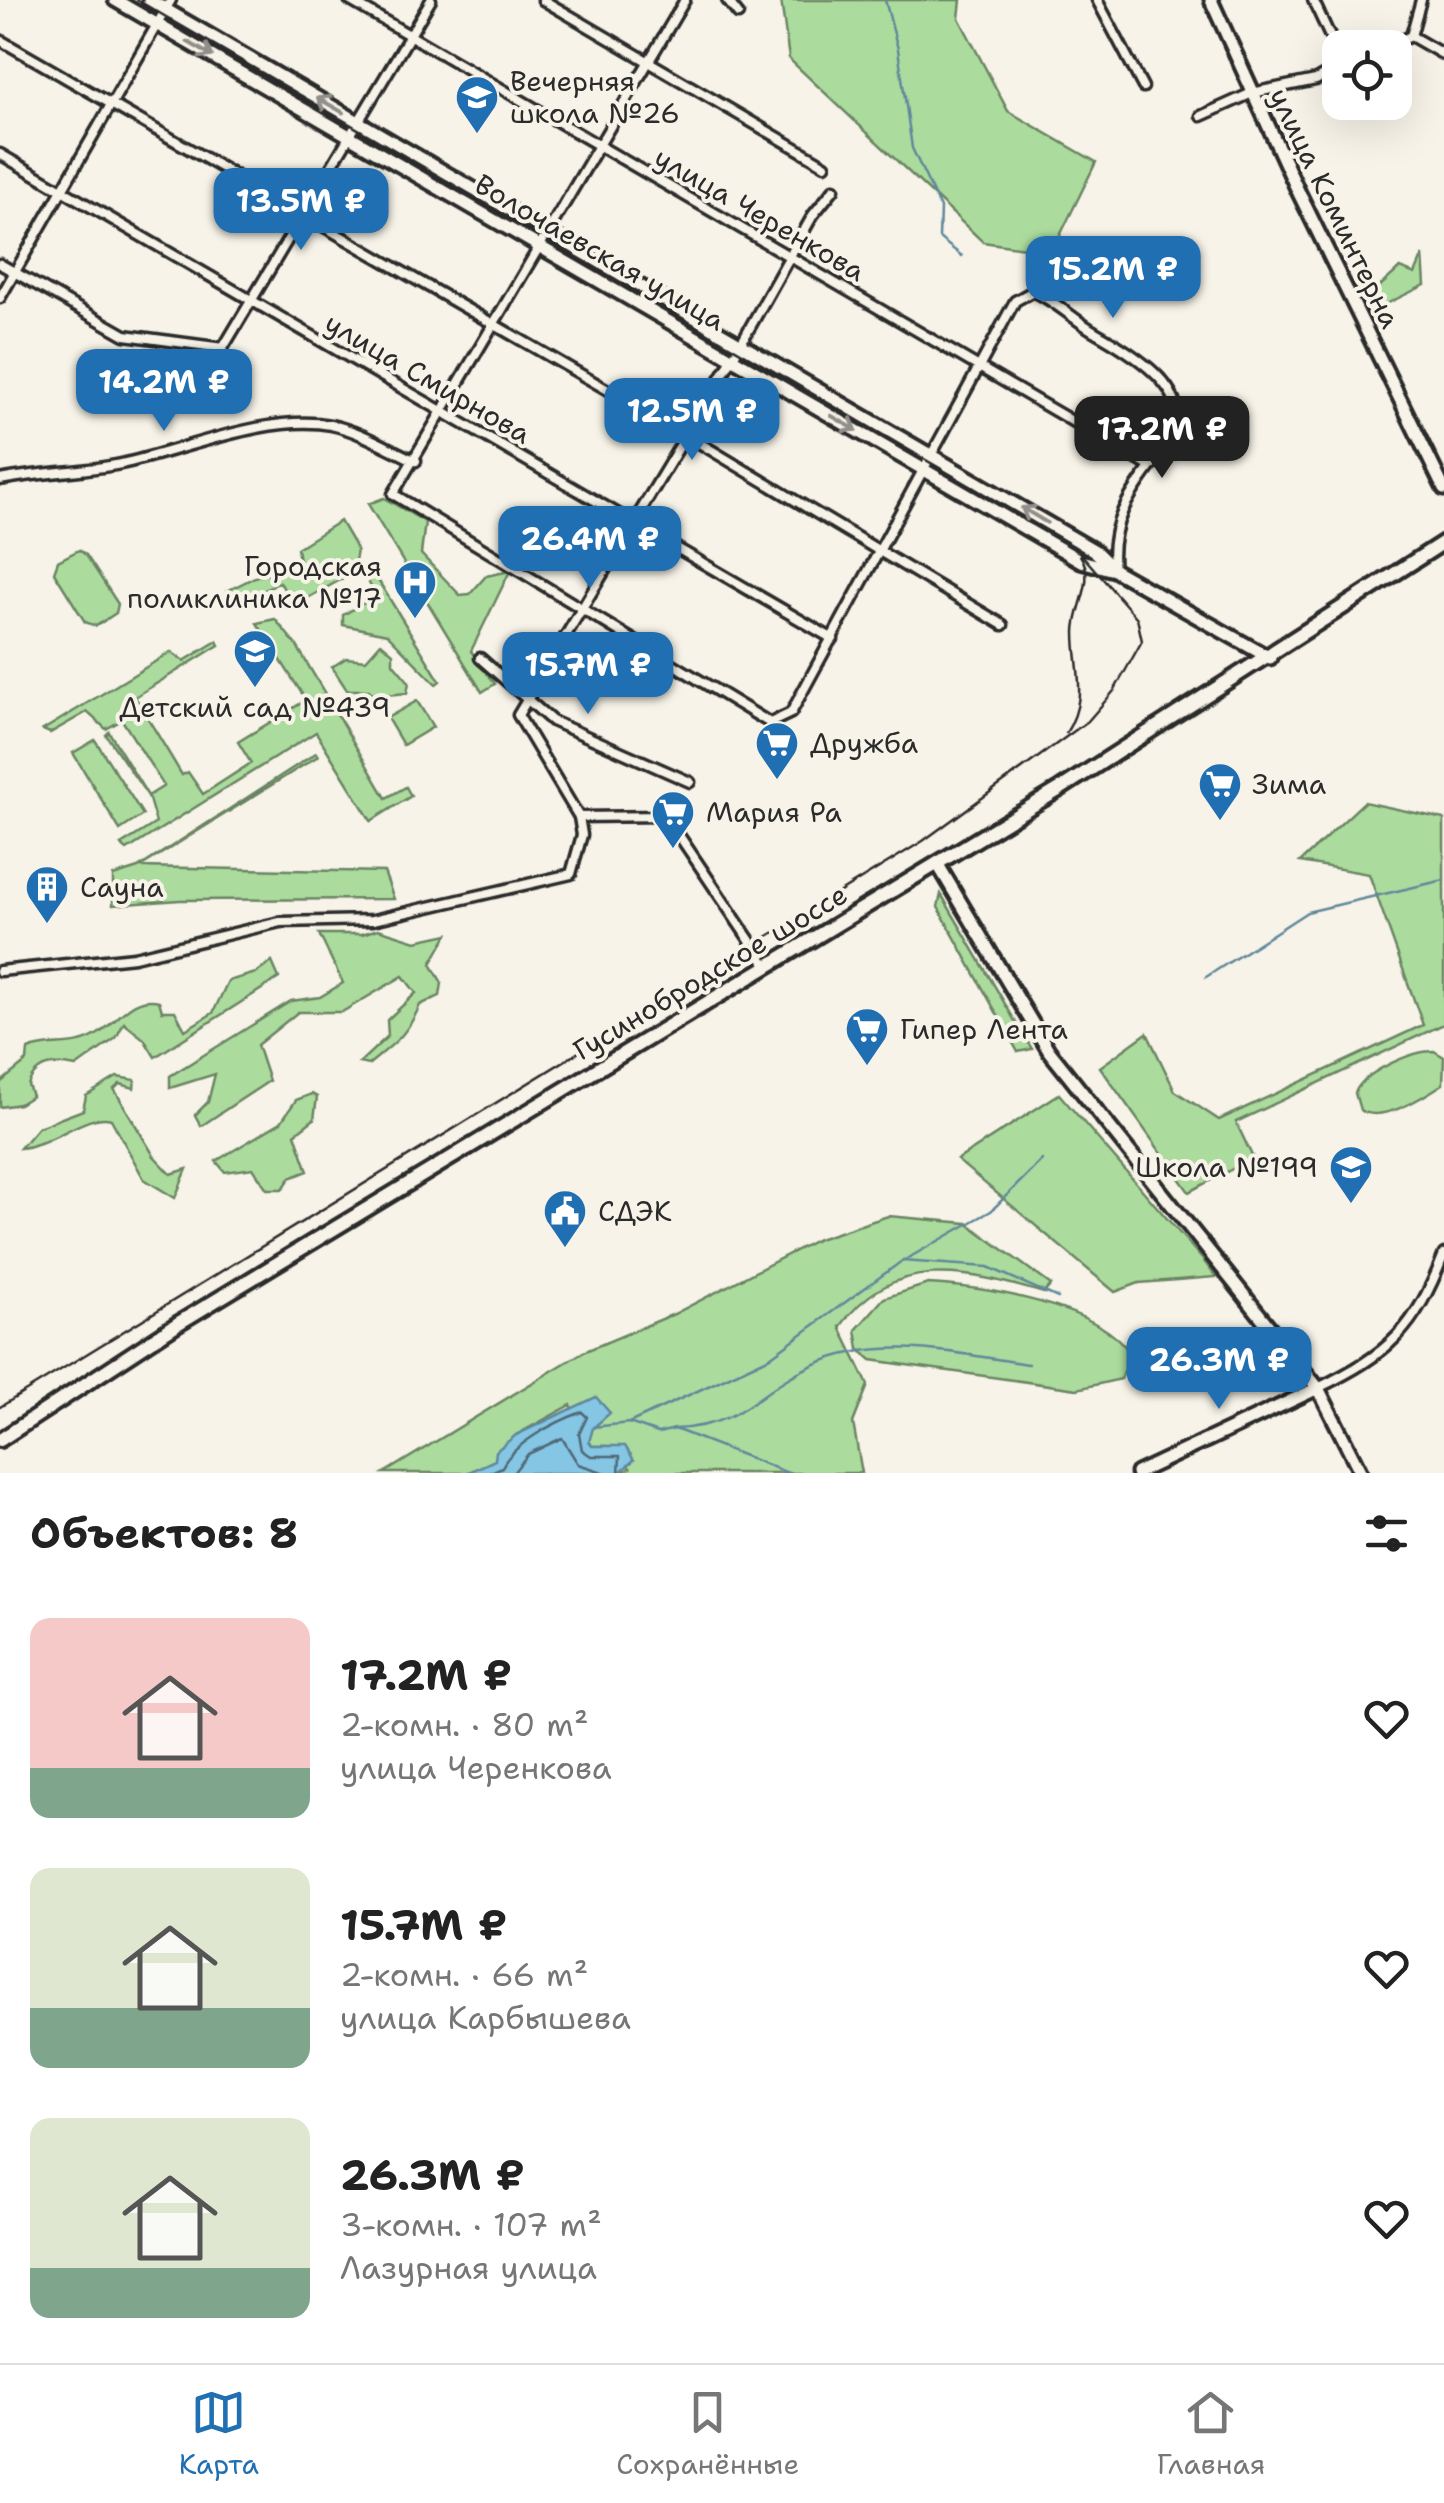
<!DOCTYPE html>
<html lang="ru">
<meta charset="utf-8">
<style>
body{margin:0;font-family:"Shantell Sans",sans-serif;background:#f6f6f6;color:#222;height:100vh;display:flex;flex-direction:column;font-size:38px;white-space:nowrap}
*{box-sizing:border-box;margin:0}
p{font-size:32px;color:#767676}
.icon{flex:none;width:55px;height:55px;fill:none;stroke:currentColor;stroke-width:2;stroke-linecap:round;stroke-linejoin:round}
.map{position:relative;height:1473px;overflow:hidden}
.details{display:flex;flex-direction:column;background:#fff;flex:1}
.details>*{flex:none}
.controls{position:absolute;left:1322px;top:30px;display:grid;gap:20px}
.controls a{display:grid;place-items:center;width:90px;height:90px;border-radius:20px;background:#fff;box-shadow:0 10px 40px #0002;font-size:50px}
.price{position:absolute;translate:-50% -85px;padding:0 22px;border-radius:20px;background:#1f6fb2;color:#fff;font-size:32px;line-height:65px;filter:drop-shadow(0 2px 5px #0008)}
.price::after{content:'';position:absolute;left:50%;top:60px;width:30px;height:22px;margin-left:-15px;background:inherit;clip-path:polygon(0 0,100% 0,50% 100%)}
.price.current{background:#222;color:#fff}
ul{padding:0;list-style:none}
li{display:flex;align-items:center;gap:30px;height:250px;padding:0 30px}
li span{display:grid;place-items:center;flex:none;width:280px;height:200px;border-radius:20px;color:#555}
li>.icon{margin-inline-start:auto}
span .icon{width:120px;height:120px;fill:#fffc;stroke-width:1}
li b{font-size:42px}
h2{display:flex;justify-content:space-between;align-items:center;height:120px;padding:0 30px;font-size:42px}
.menu{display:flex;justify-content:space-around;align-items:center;height:140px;border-top:2px solid #e0e0e0;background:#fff;font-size:28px;color:#767676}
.menu a{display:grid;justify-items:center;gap:5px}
.menu .current{color:#1f6fb2}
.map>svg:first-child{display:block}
</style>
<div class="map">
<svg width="1444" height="1473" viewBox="0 0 1444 1473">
<rect width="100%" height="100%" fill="#f7f3e8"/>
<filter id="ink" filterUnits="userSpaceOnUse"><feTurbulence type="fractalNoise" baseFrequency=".01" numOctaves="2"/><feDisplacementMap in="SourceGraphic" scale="20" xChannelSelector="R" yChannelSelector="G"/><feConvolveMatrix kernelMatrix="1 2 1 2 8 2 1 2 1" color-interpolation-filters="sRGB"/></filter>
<g filter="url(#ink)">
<g fill="#abdc9d" stroke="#6b8464" stroke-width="2.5">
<polygon points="781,0 961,0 959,18 1008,111 1096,162 1052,252 983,242 789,59"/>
<polygon points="1423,255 1425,285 1376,309 1366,305 1369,296 1400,268 1415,274"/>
<polygon points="384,498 425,522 421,554 460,595 470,594 486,576 510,571 471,651 495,684 482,692 368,504"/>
<polygon points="340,521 357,550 353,573 293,606 280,582 244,601 226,601 227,591 257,576 293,570 299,561 297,548"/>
<polygon points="79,550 86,555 118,604 116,613 96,626 85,622 54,572 58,561"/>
<polygon points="370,567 440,681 436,684 387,634 343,625 343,615 369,600 373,591 364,573"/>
<polygon points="275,619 297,646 386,798 406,787 411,796 371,821 316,732 127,850 121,845 156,823 148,796 106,735 109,732 148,796 164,786 122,720 106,729 87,712 50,733 43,730 171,652 184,661 217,641 219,645 135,697 182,775 188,772 203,794 251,763 238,742 306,700 257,623"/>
<polygon points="381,643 393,653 393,663 409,682 407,693 374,696 369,690 347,690 332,667 346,658 366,660"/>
<polygon points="417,701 433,727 403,745 387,718"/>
<polygon points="95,740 143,815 120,830 73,753"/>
<polygon points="316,753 318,756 140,867 384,872 394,899 180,900 113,905 113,876 138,868"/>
<polygon points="1364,802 1444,819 1444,1024 1236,1122 1253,1158 1189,1192 1100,1067 1147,1033 1175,1091 1219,1120 1423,1025 1369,874 1300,862"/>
<polygon points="941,894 1022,1033 1032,1049 1018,1052 938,907"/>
<path d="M 378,929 L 416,941 L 448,934 L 431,964 L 442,983 L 440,996 L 420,1005 C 406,1037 394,1043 368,1065 L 359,1063 L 388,1036 L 387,1020 L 416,993 L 403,976 L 342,1012 L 298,1012 L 257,1045 L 269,1081 L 201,1126 L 195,1115 L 208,1102 L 215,1074 L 170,1088 L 170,1076 L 291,1001 L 320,997 L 343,983 L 319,934 L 362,934 Z"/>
<path d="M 272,962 L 279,978 L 155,1057 L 144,1039 L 124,1023 L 116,1038 L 76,1067 C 57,1063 36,1062 28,1085 L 32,1096 L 19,1104 L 0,1107 L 0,1083 L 27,1061 L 28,1050 C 52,1040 74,1050 98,1034 C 118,1021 133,994 159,1001 L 162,1011 L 175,1011 L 185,1030 L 213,1013 L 228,981 L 256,973 Z"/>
<path d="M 1434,1051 L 1444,1057 L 1443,1084 C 1423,1097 1382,1124 1360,1110 L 1355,1093 C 1363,1072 1412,1051 1434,1051 Z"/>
<path d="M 117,1077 L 135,1080 L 134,1088 L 120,1084 L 114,1089 L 154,1156 L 171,1174 L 187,1169 L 175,1198 L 144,1179 L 111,1119 C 88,1112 50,1146 20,1148 L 38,1127 L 83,1110 L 86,1096 Z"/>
<polygon points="312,1094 317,1097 314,1119 295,1134 308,1171 290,1178 283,1189 267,1189 253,1168 225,1172 216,1161 281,1122 296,1100"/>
<polygon points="1059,1094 1203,1260 1216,1277 1139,1283 1115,1292 957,1160"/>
<path d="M 888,1216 L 967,1223 L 1051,1285 L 1044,1293 C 968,1271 892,1252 840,1327 L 868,1385 L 853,1423 L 862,1473 L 620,1473 L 630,1468 L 609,1446 L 592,1446 L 571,1405 L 516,1435 L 496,1460 L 467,1473 L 384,1473 L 583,1352 L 674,1314 L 818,1239 Z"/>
<path d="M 928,1284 C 982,1286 1103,1306 1131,1355 L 1121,1379 L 1077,1389 L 871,1360 L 859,1349 L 856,1330 L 884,1298 Z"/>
</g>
<polygon fill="#85c6e5" stroke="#61889b" stroke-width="2.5" points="596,1397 610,1413 593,1428 589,1442 592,1446 625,1446 634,1460 619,1473 467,1473 495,1460 496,1451 516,1435"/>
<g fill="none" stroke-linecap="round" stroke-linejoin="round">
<g stroke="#4f6975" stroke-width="2.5">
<path d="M 489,1473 L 502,1467 C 514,1443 555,1422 582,1412 L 587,1417 L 579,1434 L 582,1450 L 591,1456 L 620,1456 L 619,1473"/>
<polyline points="513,1473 528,1454 562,1438 578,1464 606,1473"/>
</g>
<g stroke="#61889b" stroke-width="2.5">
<polyline points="885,0 898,49 912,148 940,208 939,238 962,256"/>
<polyline points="1206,977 1307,912 1444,880"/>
<polyline points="903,1261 991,1211 1042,1160"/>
<polyline points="629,1423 770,1357 902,1261 988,1267 1058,1298"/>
<polyline points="593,1427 629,1423 658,1433 675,1429 788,1473"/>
<path d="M 675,1429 C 745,1426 756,1390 813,1365 C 880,1334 958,1354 1028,1364"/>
</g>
<g stroke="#2b2b2b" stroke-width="15">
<g id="street">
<polyline points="349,0 1149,466"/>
<polyline points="543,0 825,165"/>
<path d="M 685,0 L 393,494 L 770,723 L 791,713 L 1015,301 L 1033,291 C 1056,301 1075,321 1097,333 C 1274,433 1099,451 1114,570"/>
<polyline points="727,0 738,14"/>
<polyline points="1097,0 1143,87"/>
<polyline points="1313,0 1340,58"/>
<polyline points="1411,36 1421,0"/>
<polyline points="0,40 686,435 1003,625"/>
<polyline points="1384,48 1411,36 1444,55"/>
<polyline points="1201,116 1252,93 1316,80 1340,66"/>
<polyline points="0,154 833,639"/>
<polyline points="0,264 125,335 223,348 431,0"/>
<polyline points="0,298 171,0"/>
<path d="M 0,480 C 40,472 82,472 121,464 C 182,451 269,413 331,425 C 360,431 389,449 416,461"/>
<polyline points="480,658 552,721 690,782"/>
<polyline points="579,817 518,715 735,354 813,215 834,189"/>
<polyline points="0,971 134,957 280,922 373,920 571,874 582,835 579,817 666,816 767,966"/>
<path d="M 1318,1388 C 1390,1353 1415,1329 1444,1254"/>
</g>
</g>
<g stroke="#2b2b2b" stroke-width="19">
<g id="secondary">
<polyline points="115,0 1081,561 1110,569"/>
<polyline points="149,0 1095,551 1114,570 1270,658"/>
<polyline points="1211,0 1299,193 1444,489"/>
<polyline points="937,863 1049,1051 1318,1388 1361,1473"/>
<polyline points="1137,1473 1318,1388"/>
</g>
</g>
<g stroke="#2b2b2b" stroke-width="20">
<polyline id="primary" points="0,1440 177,1324 1060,789 1444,542"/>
</g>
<use href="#street" stroke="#f7f3e8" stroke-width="8"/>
<use href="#secondary" stroke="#f7f3e8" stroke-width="11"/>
<use href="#primary" stroke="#f7f3e8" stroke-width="12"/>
<g stroke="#2b2b2b" stroke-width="2.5">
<path d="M 1066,733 C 1089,697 1075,670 1075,632 C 1075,606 1097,580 1080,555"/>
<polyline points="0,1407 923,841 1088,721 1114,691 1142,641 1137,618 1075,547 137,0"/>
</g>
</g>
<defs><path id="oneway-shaft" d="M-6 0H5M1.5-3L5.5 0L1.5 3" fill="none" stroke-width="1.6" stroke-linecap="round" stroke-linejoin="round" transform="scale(2.5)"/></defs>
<g stroke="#918f8a">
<use href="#oneway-shaft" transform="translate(200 49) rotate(30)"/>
<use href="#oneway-shaft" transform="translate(330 105) rotate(-150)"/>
<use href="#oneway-shaft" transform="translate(844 423) rotate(30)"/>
<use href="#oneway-shaft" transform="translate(1034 515) rotate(-149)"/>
</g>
</g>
<defs>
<g id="school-pin" transform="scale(2.25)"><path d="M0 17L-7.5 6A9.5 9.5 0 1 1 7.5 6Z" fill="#1f6fb2" stroke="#f7f3e8"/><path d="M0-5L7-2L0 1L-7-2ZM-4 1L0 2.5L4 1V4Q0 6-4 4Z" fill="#fff"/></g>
<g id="hospital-pin" transform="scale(2.25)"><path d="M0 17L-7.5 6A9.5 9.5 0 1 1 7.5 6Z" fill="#1f6fb2" stroke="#f7f3e8"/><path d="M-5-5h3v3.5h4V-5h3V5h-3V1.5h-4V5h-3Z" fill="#fff"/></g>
<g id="supermarket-pin" transform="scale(2.25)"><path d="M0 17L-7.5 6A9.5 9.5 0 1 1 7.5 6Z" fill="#1f6fb2" stroke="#f7f3e8"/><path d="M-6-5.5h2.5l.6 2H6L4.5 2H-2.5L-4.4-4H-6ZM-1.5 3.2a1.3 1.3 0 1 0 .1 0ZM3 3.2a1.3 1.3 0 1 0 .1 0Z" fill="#fff"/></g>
<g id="building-pin" transform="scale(2.25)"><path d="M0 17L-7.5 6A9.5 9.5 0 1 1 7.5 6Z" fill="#1f6fb2" stroke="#f7f3e8"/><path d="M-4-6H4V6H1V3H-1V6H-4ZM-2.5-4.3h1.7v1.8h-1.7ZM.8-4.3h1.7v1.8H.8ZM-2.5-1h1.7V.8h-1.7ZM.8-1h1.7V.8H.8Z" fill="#fff"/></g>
<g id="civic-pin" transform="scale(2.25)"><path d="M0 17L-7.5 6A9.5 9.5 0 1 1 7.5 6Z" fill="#1f6fb2" stroke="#f7f3e8"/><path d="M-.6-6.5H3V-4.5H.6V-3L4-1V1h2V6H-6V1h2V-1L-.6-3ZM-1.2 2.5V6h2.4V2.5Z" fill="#fff"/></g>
</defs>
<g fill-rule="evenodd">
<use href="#school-pin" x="477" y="97"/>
<use href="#hospital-pin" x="415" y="582"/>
<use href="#school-pin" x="255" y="651"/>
<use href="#supermarket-pin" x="777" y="743"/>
<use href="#supermarket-pin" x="1220" y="784"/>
<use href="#supermarket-pin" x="673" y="812"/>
<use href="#building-pin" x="47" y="887"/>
<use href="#supermarket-pin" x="867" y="1029"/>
<use href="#school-pin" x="1351" y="1167"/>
<use href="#civic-pin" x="565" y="1211"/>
</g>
<g text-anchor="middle" stroke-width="8" stroke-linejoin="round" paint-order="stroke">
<g font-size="28" fill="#2b2b2b" stroke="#f7f3e8" text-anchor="start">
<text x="510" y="91">Вечерняя<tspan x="510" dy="32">школа №26</tspan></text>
<text x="382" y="576" text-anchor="end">Городская<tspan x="382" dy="32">поликлиника №17</tspan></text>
<text x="255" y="717" text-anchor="middle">Детский сад №439</text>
<text x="810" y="753">Дружба</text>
<text x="1252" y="794">Зима</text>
<text x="706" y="822">Мария Ра</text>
<text x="80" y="897">Сауна</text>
<text x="900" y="1039">Гипер Лента</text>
<text x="1318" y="1177" text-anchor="end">Школа №199</text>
<text x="598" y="1221">СДЭК</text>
</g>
<g font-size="28" fill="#2b2b2b" stroke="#f7f3e8">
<text transform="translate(1335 208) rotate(64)" y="10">улица Коминтерна</text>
<text transform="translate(760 214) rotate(30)" y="10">улица Черенкова</text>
<text transform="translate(600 252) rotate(30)" y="10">Волочаевская улица</text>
<text transform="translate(428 378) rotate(30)" y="10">улица Смирнова</text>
<text transform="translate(710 972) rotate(-31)" y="10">Гусинобродское шоссе</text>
</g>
</g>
</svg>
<div class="controls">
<a><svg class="icon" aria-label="locate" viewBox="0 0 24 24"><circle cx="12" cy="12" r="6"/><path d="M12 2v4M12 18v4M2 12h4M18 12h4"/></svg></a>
</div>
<b class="price" style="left:301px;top:253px">13.5M ₽</b>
<b class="price" style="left:1113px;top:321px">15.2M ₽</b>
<b class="price" style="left:164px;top:434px">14.2M ₽</b>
<b class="price" style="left:692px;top:463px">12.5M ₽</b>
<b class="price current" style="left:1162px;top:481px">17.2M ₽</b>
<b class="price" style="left:590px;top:591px">26.4M ₽</b>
<b class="price" style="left:588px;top:717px">15.7M ₽</b>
<b class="price" style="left:1219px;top:1412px">26.3M ₽</b>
</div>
<section class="details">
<h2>Объектов: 8<svg class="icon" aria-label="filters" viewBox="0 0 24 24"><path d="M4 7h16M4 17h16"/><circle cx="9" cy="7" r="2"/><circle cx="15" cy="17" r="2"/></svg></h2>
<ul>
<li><span style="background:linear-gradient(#f6c9c9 75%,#7fa58c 0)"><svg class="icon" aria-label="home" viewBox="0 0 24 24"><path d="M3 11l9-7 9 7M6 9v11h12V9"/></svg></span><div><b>17.2M ₽</b><p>2-комн. · 80 m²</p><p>улица Черенкова</p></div><svg class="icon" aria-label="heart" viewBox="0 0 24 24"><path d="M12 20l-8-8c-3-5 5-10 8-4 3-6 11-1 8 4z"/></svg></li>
<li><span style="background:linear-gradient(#dfe7d0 70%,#7fa58c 0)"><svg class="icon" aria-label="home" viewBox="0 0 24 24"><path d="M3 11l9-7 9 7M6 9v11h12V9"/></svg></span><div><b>15.7M ₽</b><p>2-комн. · 66 m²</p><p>улица Карбышева</p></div><svg class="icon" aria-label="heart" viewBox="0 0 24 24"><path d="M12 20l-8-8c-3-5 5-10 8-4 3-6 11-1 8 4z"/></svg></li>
<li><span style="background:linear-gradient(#dfe7d0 75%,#7fa58c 0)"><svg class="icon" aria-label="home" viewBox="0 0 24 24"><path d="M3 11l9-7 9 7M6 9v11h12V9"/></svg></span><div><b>26.3M ₽</b><p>3-комн. · 107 m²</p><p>Лазурная улица</p></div><svg class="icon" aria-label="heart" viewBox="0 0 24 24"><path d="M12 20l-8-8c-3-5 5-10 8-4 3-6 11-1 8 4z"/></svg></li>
</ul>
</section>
<nav class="menu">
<a class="current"><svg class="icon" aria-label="map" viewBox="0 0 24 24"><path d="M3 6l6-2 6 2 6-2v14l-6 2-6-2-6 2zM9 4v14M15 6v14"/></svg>Карта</a>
<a><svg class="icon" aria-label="saved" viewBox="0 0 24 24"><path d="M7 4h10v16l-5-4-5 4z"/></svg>Сохранённые</a>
<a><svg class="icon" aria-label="home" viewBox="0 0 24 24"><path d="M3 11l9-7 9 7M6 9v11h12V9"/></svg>Главная</a>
</nav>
